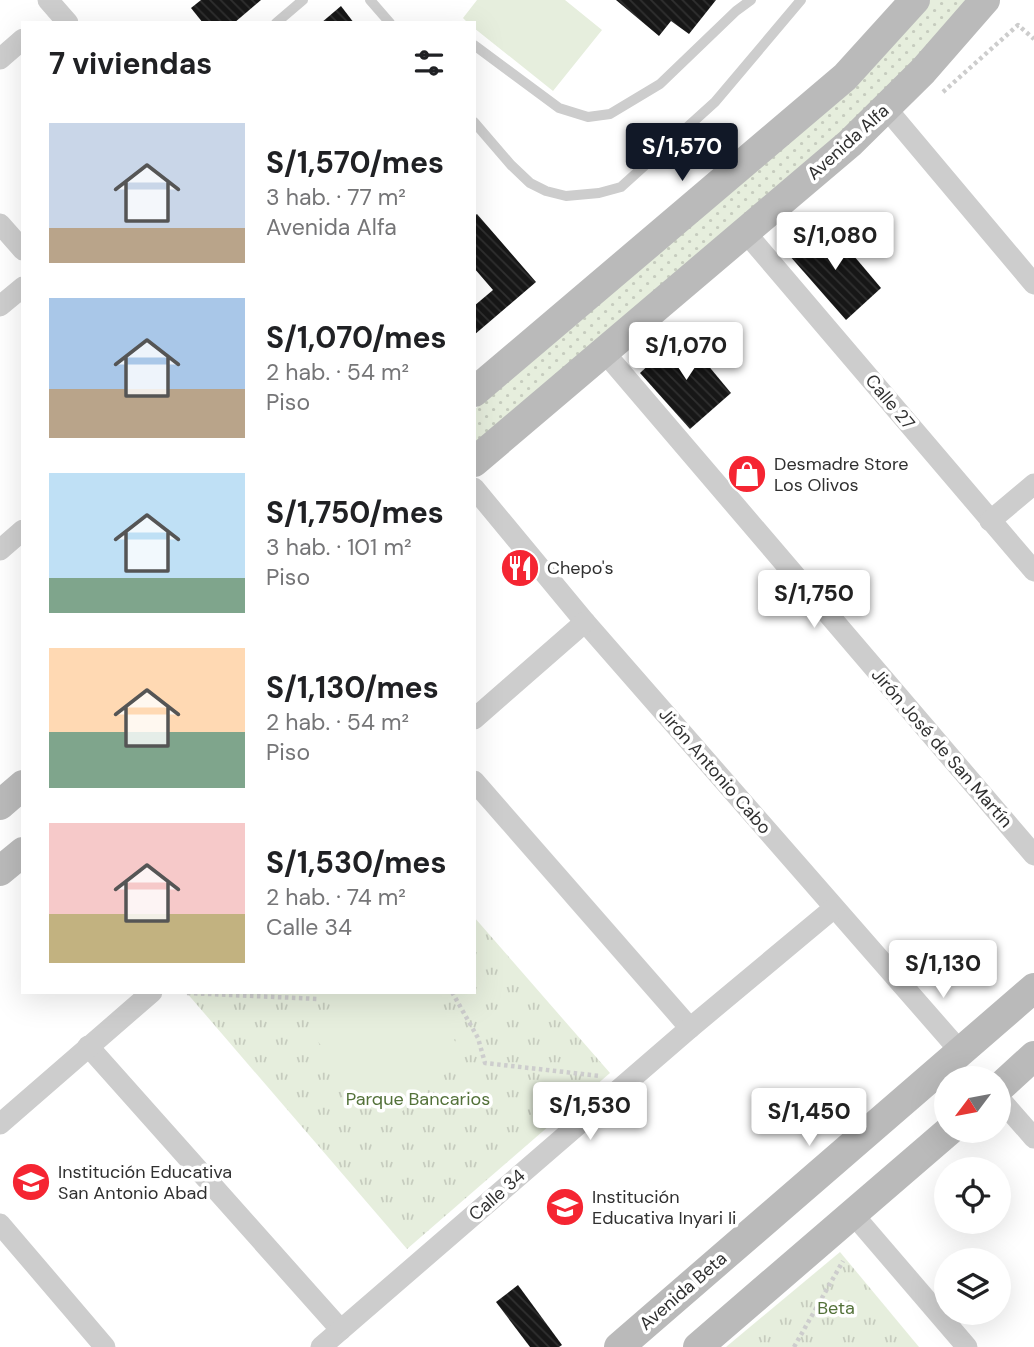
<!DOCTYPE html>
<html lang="es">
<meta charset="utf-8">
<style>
body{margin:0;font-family:"DM Sans",sans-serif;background:#f6f6f6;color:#202124;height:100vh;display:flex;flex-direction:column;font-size:26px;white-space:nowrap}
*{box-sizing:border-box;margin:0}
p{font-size:23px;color:#757577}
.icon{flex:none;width:38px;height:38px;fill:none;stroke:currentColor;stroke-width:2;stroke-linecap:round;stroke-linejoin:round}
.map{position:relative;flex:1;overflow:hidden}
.drawer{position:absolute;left:21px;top:21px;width:455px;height:973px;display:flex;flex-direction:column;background:#fff;border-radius:0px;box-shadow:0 7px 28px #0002}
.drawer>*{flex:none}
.needle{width:46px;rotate:238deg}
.controls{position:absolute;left:934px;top:1066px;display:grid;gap:14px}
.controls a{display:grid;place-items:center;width:77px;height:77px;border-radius:50%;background:#fff;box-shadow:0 7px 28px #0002;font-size:35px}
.price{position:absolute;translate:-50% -60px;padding:0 16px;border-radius:7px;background:#fff;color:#222;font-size:23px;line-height:46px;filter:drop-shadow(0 2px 4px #0008)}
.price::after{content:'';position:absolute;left:50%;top:42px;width:21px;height:16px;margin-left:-10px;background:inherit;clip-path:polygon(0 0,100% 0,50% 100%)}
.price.active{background:#111827;color:#fff}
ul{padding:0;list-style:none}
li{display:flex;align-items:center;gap:21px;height:175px;padding:0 28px}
li span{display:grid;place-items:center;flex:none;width:196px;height:140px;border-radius:0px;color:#555}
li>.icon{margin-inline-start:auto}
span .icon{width:84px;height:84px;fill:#fffc;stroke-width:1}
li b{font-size:30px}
h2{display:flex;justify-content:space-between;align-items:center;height:84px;padding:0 28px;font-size:30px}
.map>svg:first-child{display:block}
</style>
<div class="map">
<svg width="1034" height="1347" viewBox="0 0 1034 1347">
<defs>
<pattern id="grass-dots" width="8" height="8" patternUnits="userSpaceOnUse" patternTransform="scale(1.75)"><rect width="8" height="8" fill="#e6eedd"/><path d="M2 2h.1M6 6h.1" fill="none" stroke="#c6ccbe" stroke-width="1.8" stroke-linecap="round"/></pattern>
<pattern id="park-tufts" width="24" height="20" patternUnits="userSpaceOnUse" patternTransform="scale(1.75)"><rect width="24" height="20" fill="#e6eedd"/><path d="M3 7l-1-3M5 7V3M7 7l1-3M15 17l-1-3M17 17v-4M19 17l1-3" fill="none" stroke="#c6ccbe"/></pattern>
<pattern id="building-back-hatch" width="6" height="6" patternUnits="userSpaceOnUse" patternTransform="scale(1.75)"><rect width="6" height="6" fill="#171717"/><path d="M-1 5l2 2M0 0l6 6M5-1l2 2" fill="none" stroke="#303030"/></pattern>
</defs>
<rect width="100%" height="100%" fill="#fff"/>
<polygon fill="url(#grass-dots)" points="928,0 967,0 881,102 474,446 474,410 805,125"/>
<g fill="url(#park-tufts)">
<polygon points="474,917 610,1073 407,1249 186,992 474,992"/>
<polygon points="840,1252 919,1347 726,1347"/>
</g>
<g fill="#e6eedd">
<polygon points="477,0 565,0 602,30 553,91 474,28 474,23 468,23 463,18"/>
<polygon points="348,992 410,992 421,1005 344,1072 306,1028"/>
<polygon points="429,1011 467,1055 390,1122 352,1078"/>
</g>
<g fill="url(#building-back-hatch)">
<polygon points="201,0 261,0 234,23 203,23 191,8"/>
<polygon points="616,0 716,0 689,34 671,21 659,36"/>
<polygon points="341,6 354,23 321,23"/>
<polygon points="477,214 536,282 474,335 474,306 493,290 474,268 474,216"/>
<polygon points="827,224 881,288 846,320 789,255"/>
<polygon points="682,334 731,393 690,429 640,373"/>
<polygon points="518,1285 562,1345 559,1347 530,1347 496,1302"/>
</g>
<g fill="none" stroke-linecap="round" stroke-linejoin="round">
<g stroke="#cdcdcd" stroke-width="4.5" stroke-dasharray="3.5 3.5" stroke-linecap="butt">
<polyline points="943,92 1018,25 1034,39"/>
<polyline points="452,992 478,1038 485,1063 600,1076"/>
<polyline points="187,993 319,999"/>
<polyline points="794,1347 843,1261"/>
</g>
<g stroke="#cdcdcd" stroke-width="10">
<polyline points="370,0 390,23"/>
<polyline points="276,23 303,0"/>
<polyline points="474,45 559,108 588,117 610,114 660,84 736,11 751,0"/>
<polyline points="474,122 511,165 530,183 546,191 566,196 599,193 621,187 715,102 801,0"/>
</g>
<g stroke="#cdcdcd" stroke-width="21">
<polyline points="48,0 68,23"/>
<polyline points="0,59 23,39"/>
<polyline points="886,108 1034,284"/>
<polyline points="0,224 23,250"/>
<polyline points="746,233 1034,571"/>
<polyline points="0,306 23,287"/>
<polyline points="605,353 1034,855"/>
<polyline points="474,488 585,622 960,1051"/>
<polyline points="990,521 1034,484"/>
<polyline points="0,550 23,530"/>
<polyline points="474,719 585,622"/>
<polyline points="474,781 690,1028"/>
<polyline points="88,1046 341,1330"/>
<polyline points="999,1098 1034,1138"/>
<polyline points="0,1124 152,992"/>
<polyline points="852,1213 967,1347"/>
<polyline points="0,1224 105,1347"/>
<polyline points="321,1347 690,1028 834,908"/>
</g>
<g stroke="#bababa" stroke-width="30">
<polyline points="474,392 845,77 915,0"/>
<polyline points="474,462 850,143 923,71 985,0"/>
<polyline points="0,805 23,785"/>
<polyline points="0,871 23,852"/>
<polyline points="999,1088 1034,1056"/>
<polyline points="619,1347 1034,988"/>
<polyline points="698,1347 950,1130"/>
</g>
</g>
<defs>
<g id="shop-disc" transform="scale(2.0125)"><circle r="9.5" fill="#f52532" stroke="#fff"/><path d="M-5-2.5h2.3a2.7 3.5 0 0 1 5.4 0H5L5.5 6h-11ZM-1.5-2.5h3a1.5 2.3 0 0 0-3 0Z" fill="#fff"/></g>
<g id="restaurant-disc" transform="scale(2.0125)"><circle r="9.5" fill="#f52532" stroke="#fff"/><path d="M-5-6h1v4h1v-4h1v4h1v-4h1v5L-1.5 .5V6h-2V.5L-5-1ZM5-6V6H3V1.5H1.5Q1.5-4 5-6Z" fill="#fff"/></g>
<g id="school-disc" transform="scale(2.0125)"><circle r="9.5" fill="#f52532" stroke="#fff"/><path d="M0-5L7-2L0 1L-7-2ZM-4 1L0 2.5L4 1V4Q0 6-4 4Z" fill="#fff"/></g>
</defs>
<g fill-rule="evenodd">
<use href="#shop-disc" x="747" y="474"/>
<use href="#restaurant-disc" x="520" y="568"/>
<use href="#school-disc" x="31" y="1182"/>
<use href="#school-disc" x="565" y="1207"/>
</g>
<g text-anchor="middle" stroke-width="7" stroke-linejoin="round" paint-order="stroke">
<g font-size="18" fill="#303030" stroke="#fff">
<text transform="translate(848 142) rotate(-42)" y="6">Avenida Alfa</text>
<text transform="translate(890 402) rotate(50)" y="6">Calle 27</text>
<text transform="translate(942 748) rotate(49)" y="6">Jirón José de San Martín</text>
<text transform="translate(715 771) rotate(49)" y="6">Jirón Antonio Cabo</text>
<text transform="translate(497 1195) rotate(-41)" y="6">Calle 34</text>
<text transform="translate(683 1291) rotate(-41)" y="6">Avenida Beta</text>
</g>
<g font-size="18" fill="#303030" stroke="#fff" text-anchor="start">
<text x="774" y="470">Desmadre Store<tspan x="774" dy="21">Los Olivos</tspan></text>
<text x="547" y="574">Chepo's</text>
<text x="58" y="1178">Institución Educativa<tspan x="58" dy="21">San Antonio Abad</tspan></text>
<text x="592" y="1203">Institución<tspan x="592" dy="21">Educativa Inyari Ii</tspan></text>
</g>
<g font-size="18" fill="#537139" stroke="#fff">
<text x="418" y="1105">Parque Bancarios</text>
<text x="836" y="1314">Beta</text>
</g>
</g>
</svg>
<div class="controls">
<a><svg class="needle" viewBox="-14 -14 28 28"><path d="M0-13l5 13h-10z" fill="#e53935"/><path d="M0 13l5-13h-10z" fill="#757577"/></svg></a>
<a><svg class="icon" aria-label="locate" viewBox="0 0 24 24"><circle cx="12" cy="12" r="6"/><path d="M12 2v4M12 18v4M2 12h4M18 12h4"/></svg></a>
<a><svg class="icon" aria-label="layers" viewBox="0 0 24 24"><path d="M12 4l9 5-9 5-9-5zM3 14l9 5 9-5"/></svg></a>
</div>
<b class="price active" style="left:682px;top:183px">S/1,570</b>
<b class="price" style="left:835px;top:272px">S/1,080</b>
<b class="price" style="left:686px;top:382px">S/1,070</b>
<b class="price" style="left:814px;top:630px">S/1,750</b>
<b class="price" style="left:943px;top:1000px">S/1,130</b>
<b class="price" style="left:590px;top:1142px">S/1,530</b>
<b class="price" style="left:809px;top:1148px">S/1,450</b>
<section class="drawer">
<h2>7 viviendas<svg class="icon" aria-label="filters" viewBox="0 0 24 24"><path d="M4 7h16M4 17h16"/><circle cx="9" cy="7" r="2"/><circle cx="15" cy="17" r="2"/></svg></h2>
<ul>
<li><span style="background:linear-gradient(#c9d6e8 75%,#b9a48a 0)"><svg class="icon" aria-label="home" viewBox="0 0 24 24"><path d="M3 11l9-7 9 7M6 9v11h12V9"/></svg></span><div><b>S/1,570/mes</b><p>3 hab. · 77 m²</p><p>Avenida Alfa</p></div></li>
<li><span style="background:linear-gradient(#a9c7e8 65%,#b9a48a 0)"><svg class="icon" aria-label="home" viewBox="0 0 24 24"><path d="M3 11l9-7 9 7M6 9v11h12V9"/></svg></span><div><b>S/1,070/mes</b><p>2 hab. · 54 m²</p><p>Piso</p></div></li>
<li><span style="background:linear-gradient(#bfe0f5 75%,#7fa58c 0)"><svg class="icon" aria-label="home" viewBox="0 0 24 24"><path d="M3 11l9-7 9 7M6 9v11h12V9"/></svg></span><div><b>S/1,750/mes</b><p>3 hab. · 101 m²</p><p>Piso</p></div></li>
<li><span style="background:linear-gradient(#ffd9b3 60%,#7fa58c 0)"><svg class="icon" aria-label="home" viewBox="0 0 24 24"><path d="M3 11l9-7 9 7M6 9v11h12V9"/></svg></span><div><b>S/1,130/mes</b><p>2 hab. · 54 m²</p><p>Piso</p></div></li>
<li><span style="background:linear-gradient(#f6c9c9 65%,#c2b280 0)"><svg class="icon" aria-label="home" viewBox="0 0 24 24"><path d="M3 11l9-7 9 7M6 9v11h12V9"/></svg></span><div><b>S/1,530/mes</b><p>2 hab. · 74 m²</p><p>Calle 34</p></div></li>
</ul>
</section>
</div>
